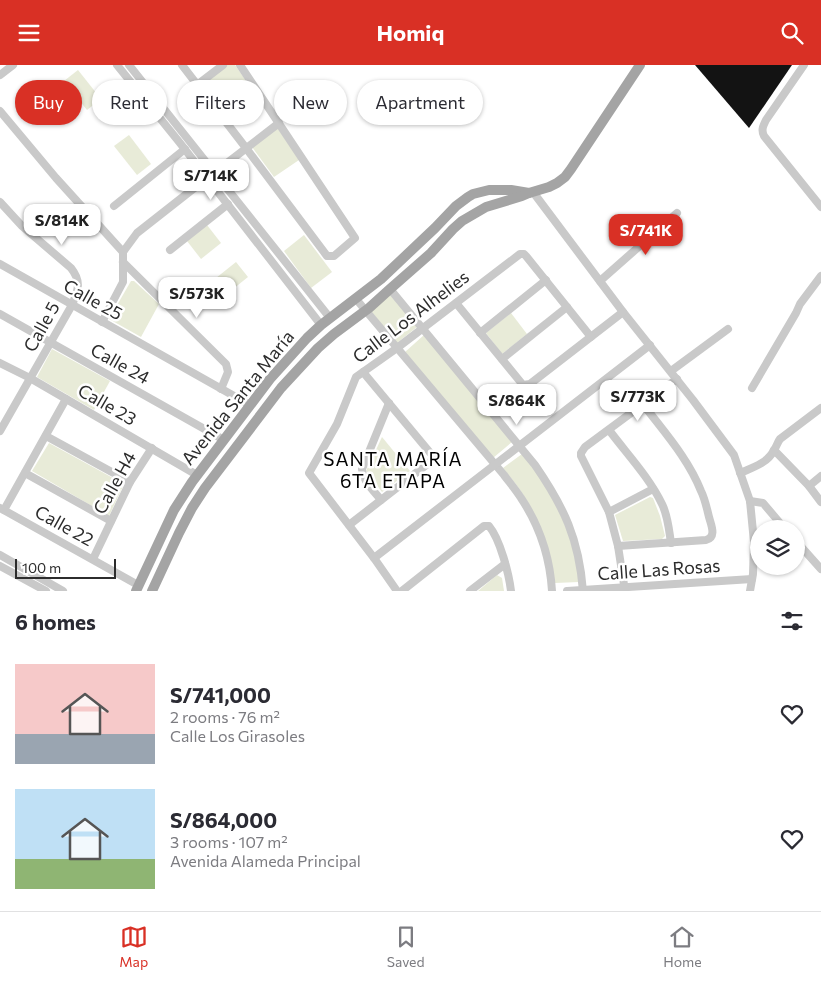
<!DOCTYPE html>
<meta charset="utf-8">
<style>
body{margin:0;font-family:Commissioner,sans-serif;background:#f7f7f7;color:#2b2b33;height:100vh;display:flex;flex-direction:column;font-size:19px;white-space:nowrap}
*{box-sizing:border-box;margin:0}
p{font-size:16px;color:#7c7c81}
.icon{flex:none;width:28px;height:28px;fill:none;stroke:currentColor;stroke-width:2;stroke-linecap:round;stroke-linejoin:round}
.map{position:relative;height:526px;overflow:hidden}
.drawer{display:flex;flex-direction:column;background:#fff;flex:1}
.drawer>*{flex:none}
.banner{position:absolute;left:15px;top:15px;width:500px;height:45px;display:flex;gap:10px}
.buttons{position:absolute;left:750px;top:455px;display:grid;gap:10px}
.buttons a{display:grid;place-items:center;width:55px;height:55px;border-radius:50%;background:#fff;box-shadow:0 1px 4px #0004;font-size:25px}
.scale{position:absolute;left:15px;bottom:12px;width:101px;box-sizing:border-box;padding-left:5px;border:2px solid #2c2c2c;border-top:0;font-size:14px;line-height:18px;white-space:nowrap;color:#2c2c2c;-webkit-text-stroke:4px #fff;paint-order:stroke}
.price{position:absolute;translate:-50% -42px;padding:0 11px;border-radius:10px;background:#fff;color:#222;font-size:16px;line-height:32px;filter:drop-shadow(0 1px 2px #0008)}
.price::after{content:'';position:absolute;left:50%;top:30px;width:15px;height:11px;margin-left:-8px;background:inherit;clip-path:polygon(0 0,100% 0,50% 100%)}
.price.current{background:#d93025;color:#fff}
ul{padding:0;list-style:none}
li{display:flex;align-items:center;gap:15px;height:125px;padding:0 15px}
li span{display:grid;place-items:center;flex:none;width:140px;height:100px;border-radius:0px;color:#555}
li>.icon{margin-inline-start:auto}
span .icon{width:60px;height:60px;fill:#fffc;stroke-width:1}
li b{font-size:21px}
h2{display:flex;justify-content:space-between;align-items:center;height:60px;padding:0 15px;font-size:21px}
.pill{padding:0 18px;border-radius:22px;background:#fff;box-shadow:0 1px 4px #0004;font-size:18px;line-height:45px}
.pill.current{background:#d93025;color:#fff}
header{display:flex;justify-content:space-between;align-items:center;height:65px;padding:0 15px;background:#d93025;color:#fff;font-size:22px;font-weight:700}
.menu{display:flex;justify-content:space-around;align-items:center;height:70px;border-top:1px solid #e1e1e2;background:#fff;font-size:14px;color:#7c7c81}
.menu a{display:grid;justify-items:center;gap:2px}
.menu .current{color:#d93025}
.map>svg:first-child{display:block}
</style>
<header><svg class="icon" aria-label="menu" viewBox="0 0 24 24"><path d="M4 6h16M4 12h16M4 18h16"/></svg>Homiq<svg class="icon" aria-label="search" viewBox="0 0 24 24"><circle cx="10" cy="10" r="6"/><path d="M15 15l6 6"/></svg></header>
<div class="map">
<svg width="821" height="526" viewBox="0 0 821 526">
<rect width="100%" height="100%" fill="#fff"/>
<g fill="#e8ebd8">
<polygon points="227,0 235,0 247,17 219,41 202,19"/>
<polygon points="78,5 101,34 87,45 64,16"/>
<polygon points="277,62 299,95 274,112 252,82"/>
<polygon points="129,70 151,99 137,110 114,81"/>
<polygon points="207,160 221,178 201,194 187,176"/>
<polygon points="304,170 332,207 311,223 284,186"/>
<polygon points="236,197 248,212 228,228 216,213"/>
<polygon points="131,216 134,216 159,239 141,272 109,254"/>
<polygon points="390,229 417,262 397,278 370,245"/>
<polygon points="511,248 527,269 502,289 486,268"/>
<polygon points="424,270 512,377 493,393 405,287"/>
<polygon points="52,284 110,316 94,345 37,312"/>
<polygon points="382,372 410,406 382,427 366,406"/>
<polygon points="49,378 124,419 109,451 32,406"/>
<path d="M 522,389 C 553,426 574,469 579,517 L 555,518 C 549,487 542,458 524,431 C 518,421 510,412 503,403 Z"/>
<polygon points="650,432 653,433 660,451 665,471 662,474 623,476 615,450"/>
<polygon points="497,510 502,513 504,526 478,526"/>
</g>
<polygon fill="#131313" points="695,0 792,0 749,63"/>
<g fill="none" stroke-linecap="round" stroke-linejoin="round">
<g stroke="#c9c9c9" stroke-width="8">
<polyline points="117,0 180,78 321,260"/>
<polyline points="129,0 330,253"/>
<polyline points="182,0 246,83 327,191 334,191 355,173 240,0"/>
<path d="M 804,0 L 766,55 C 763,61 761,65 764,71 L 821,142"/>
<polyline points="0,10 13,0"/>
<polyline points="197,20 223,0"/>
<polyline points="0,46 56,113 123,187"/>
<polyline points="214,108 279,58"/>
<polyline points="533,127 623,247 693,335 734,390 750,436 754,477 753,509 750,526"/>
<path d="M 0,137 L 22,161 L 71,203 C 82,217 78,225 72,240 L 0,366"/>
<polyline points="114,141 185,84"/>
<polyline points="170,185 228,139"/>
<polyline points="123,197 226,299 228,307 221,324"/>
<polyline points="0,199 250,340"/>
<polyline points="600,216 677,148"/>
<path d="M 390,224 L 535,400 C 564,442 579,474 583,526"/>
<path d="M 356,234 L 504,410 C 510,418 516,425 521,433 C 539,460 550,493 552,526"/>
<polyline points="456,238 523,320 530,319 623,247"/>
<polyline points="0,249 224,375"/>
<polyline points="102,257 123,217 123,187 137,168 207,113"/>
<polyline points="480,268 546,215"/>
<polyline points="502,294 567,242"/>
<polyline points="0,298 30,313 197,410"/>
<polyline points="671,306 728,264"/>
<polyline points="752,323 796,248 800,239 821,211"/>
<path d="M 609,365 C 627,389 649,412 662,439 C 668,451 669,465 671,478"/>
<polyline points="46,371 130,417"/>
<polyline points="774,385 809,421 821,437"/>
<polyline points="25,408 111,456"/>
<path d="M 740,408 C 752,403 768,398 774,385 C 777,381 777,378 780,374 L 821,343"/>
<polyline points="809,421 821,411"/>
<path d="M 381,435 C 374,426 362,415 362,404 L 389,338"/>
<polyline points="750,436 763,438 785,464"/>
<polyline points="0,443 138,520"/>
<polyline points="4,445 66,334"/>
<polyline points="609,447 653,424"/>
<polyline points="349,460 430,397 433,394 432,390 363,307"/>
<polyline points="796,476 821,504"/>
<path d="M 618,481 L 706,475 C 717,472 711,460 709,452 C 707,444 705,434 701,426 C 688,393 664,367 643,339"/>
<polyline points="0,490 63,526"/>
<polyline points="374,493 650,280"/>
<polyline points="93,494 130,417 152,383"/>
<polyline points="0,501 46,526"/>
<polyline points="397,526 374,493 309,408 337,359 356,312 397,283 520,189 524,189 526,191 591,272"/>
<path d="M 402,526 L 484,461 L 489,461 C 500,474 509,509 511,526"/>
<polyline points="470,526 505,499"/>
<polyline points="567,526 752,514"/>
<polyline points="625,526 618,481 609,447 581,391 581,388 585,382 677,314"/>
</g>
<g stroke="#a4a4a4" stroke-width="10">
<polyline points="136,526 174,445 192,417 270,314 307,273 321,260 381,214 435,163 456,141 468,132 473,129 489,125 511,125 529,128"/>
<polyline points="152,526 179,468 192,443 205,423 281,323 318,283 334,269 369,243 390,224 431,188 453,164 462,156 486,142 522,131 529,128 549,122 557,118 565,112 571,104 640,0"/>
</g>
</g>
<g text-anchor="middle" stroke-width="5" stroke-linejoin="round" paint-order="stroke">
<g font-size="18" fill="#2c2c2c" stroke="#fff">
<text transform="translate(93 235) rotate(29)" y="6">Calle 25</text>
<text transform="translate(411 252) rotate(-37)" y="6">Calle Los Alhelies</text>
<text transform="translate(42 262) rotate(-61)" y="6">Calle 5</text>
<text transform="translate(120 299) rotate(29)" y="6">Calle 24</text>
<text transform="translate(238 333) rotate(-51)" y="6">Avenida Santa María</text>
<text transform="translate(107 340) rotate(30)" y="6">Calle 23</text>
<text transform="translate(115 418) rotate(-61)" y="6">Calle H4</text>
<text transform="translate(64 461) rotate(29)" y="6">Calle 22</text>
<text transform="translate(659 505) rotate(-4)" y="6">Calle Las Rosas</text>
</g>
<g font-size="19" letter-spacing="1" fill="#000" stroke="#fff">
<text x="393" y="401">SANTA MARÍA<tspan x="393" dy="22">6TA ETAPA</tspan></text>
</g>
</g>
</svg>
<div class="buttons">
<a><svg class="icon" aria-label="layers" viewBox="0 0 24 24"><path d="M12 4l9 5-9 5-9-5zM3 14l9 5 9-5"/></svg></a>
</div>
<div class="scale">100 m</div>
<b class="price" style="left:211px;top:136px">S/714K</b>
<b class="price" style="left:62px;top:181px">S/814K</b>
<b class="price current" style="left:646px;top:191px">S/741K</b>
<b class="price" style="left:197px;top:254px">S/573K</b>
<b class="price" style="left:638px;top:357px">S/773K</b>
<b class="price" style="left:517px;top:361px">S/864K</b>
<div class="banner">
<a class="pill current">Buy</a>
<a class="pill">Rent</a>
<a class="pill">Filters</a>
<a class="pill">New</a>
<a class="pill">Apartment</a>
</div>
</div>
<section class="drawer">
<h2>6 homes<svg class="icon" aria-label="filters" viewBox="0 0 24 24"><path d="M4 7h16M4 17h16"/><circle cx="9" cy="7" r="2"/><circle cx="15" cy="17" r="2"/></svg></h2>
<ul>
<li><span style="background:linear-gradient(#f6c9c9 70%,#9aa5b1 0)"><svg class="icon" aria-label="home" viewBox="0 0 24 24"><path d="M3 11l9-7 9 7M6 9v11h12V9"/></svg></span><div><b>S/741,000</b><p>2 rooms · 76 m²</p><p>Calle Los Girasoles</p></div><svg class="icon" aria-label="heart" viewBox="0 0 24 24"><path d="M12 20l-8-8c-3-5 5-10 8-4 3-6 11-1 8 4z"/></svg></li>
<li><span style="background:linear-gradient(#bfe0f5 70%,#8fb573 0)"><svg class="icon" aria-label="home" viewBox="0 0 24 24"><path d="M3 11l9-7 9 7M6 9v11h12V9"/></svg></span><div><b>S/864,000</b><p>3 rooms · 107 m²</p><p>Avenida Alameda Principal</p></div><svg class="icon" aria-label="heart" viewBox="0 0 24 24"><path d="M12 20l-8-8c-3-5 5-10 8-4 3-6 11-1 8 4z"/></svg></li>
</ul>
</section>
<nav class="menu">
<a class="current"><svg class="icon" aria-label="map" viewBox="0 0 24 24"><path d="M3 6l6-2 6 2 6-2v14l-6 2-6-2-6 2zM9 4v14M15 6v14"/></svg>Map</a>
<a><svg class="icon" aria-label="saved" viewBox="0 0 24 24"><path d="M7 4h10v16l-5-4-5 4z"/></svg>Saved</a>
<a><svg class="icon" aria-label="home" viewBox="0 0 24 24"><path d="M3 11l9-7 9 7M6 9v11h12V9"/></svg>Home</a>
</nav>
